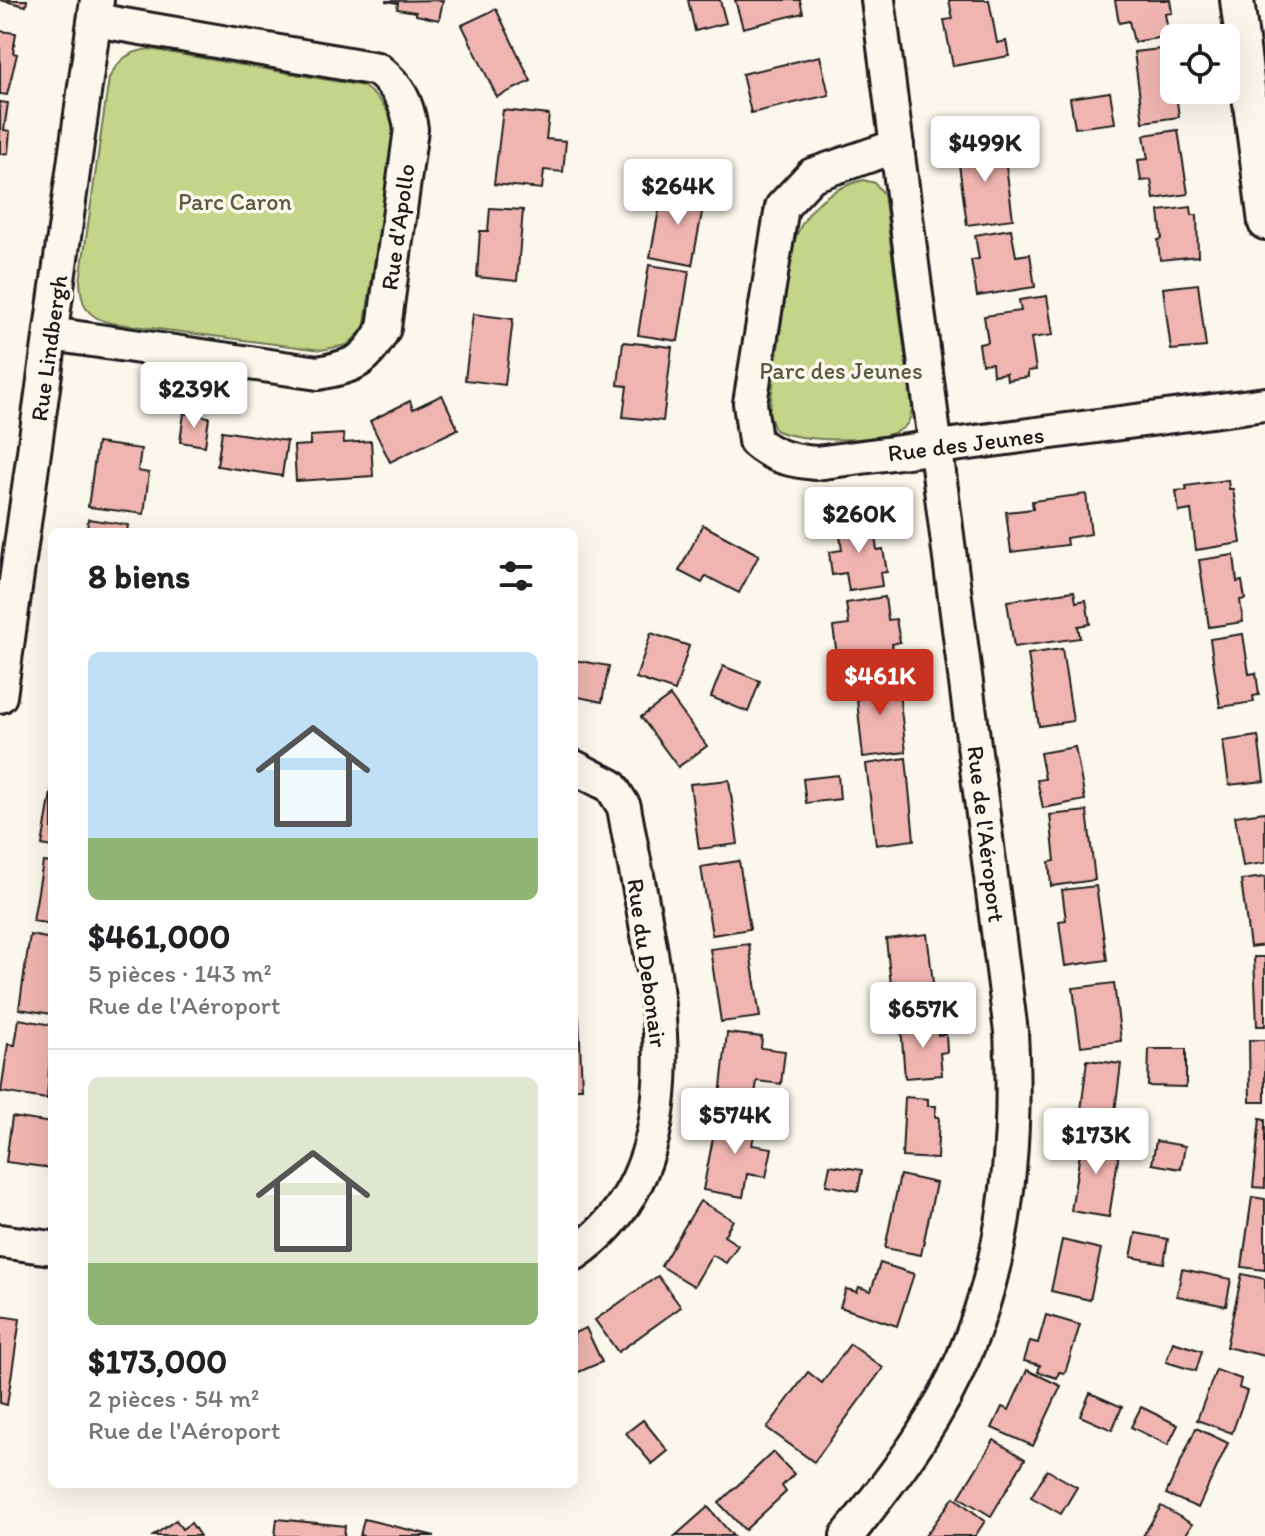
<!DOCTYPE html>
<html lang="fr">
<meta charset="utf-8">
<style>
body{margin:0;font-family:Itim,sans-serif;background:#f6f6f6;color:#202124;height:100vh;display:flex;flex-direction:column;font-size:30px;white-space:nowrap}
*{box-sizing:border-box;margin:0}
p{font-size:26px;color:#757577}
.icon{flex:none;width:44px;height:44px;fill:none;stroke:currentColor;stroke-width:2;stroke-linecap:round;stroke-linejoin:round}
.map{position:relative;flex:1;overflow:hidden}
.sheet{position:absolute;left:48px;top:528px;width:530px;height:960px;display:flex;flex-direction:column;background:#fff;border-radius:12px;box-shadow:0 8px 32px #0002}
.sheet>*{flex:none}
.tools{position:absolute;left:1160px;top:24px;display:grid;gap:16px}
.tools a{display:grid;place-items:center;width:80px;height:80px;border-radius:12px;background:#fff;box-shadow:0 8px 32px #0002;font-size:40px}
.price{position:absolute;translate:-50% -68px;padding:0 18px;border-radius:8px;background:#fff;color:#222;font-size:26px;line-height:52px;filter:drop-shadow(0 2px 4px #0008)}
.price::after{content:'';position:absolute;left:50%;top:48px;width:24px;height:18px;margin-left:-12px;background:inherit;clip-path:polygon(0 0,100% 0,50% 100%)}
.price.active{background:#c8321e;color:#fff}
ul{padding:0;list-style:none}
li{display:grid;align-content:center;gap:16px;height:424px;padding:0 40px}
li+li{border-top:2px solid #e0e0e0}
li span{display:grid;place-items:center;height:248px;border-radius:12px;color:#555}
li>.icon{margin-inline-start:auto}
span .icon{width:144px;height:144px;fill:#fffc;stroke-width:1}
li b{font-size:34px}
h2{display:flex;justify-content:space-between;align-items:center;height:96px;padding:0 40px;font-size:34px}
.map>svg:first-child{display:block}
</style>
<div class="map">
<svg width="1265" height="1536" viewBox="0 0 1265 1536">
<rect width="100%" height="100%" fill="#fbf7ec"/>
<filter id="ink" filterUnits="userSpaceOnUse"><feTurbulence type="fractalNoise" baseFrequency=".0125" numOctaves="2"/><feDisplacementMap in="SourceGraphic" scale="16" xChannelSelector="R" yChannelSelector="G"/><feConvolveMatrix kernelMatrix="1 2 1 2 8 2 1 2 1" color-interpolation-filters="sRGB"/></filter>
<g filter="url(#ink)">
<g fill="#c4d488" stroke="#707852" stroke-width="2">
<path d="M 149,49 L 363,86 C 383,101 391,111 394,136 L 364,329 L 347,345 L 321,350 L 111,323 C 86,317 81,305 80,281 L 109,78 C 119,59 128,52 149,49 Z"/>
<path d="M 863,180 L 875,183 L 884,194 L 912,409 C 910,418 909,425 900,430 C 877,443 799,442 775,430 L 769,413 L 792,248 C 803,211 825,190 863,180 Z"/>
</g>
<g fill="#f0b5b0" stroke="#1c1c1c" stroke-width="2">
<polygon points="0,0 27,0 26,6"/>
<polygon points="443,0 439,20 416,15 416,12 397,9 398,3 385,1"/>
<polygon points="688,0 720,0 726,23 695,31"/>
<polygon points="735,0 800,0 803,13 743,28"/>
<polygon points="949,0 989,0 997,43 1006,41 1009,56 953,66 944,20 953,19"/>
<polygon points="1115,0 1170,0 1172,13 1165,14 1169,36 1134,42 1129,21 1119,23"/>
<polygon points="496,9 531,81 497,97 462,25"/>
<polygon points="0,31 16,33 13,53 17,54 7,95 0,94"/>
<polygon points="1170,48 1179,117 1143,122 1134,52"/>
<polygon points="820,56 829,95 751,113 742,74"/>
<polygon points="1110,92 1115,123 1075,128 1070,98"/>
<polygon points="0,102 8,103 4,130 10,131 8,153 0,154"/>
<polygon points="503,110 549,115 546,139 566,141 563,172 544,170 542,189 494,184"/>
<polygon points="1178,130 1188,194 1154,199 1151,180 1141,181 1138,160 1148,159 1144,135"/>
<polygon points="1003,143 1013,219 967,225 957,149"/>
<polygon points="663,189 705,197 692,265 650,257"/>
<polygon points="1191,207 1192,215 1197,215 1198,256 1160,260 1158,240 1162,239 1159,211"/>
<polygon points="490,208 523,210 517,281 477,277 480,231 488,231"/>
<polygon points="1011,229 1016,256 1030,254 1035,287 977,296 971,260 979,259 975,235"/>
<polygon points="649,265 689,271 678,341 638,335"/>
<polygon points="1198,284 1206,347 1171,350 1163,288"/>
<polygon points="1047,296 1053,335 1031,338 1036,370 1028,371 1028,377 1007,380 1006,373 993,375 992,363 982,364 979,344 988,342 984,316 1021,311 1019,300"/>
<polygon points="473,314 513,319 505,385 465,380"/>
<polygon points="623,342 672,347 663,421 623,417 627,386 618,385"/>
<polygon points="442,395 458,429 390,462 370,421 410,401 413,409"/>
<polygon points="184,413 209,417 205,446 180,442"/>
<polygon points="222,431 287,441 282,476 217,466"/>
<polygon points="343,434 344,443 371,441 373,476 296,481 294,446 310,445 310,436"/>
<polygon points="97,443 141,449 138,471 149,473 144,514 88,507"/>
<polygon points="1228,480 1229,489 1233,489 1241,543 1196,550 1191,510 1179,512 1176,491 1187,490 1186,486"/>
<polygon points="1086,494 1091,534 1066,538 1067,545 1011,552 1006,512 1033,509 1032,501"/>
<polygon points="872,517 877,550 883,549 887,572 880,573 882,586 849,591 846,573 832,575 829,552 842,550 838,522"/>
<polygon points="88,519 128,525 127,532 87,532"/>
<polygon points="703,525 759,555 739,593 706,576 702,583 679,571"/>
<polygon points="1234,555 1237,582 1242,581 1245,599 1240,600 1243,622 1209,627 1199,560"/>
<polygon points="1074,591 1076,602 1086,600 1090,624 1078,626 1080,638 1014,647 1007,601"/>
<polygon points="885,597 888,620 896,619 900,642 892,644 896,670 856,676 854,659 838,662 833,627 849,625 846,603"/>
<polygon points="651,633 689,646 675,691 636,678"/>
<polygon points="1243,634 1249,674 1256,673 1259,695 1253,696 1254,702 1220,707 1210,639"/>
<polygon points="1062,649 1073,721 1039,726 1028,654"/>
<polygon points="574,660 609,666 602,702 574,696"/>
<polygon points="723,666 760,681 748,712 711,697"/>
<polygon points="897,676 906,752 863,757 855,681"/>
<polygon points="670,696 707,746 678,767 641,717"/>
<polygon points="1258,736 1264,781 1229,785 1223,741"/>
<polygon points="1075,747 1085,800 1043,808 1037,780 1045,779 1040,753"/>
<polygon points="906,758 914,840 876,845 866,764"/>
<polygon points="838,775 840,799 806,803 803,779"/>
<polygon points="729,780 738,844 699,849 690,784"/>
<polygon points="52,787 52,847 42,845"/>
<polygon points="1087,811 1095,880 1051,886 1049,862 1055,861 1050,815"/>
<polygon points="1265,812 1265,863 1243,866 1235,816"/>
<polygon points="739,861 750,929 712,935 701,867"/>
<polygon points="43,862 52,863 52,924 33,921"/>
<polygon points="1265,877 1265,945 1250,947 1241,880"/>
<polygon points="1096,886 1107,960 1065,966 1059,921 1066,920 1062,890"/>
<polygon points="927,934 936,1007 894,1012 886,939"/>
<polygon points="30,935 52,939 52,1014 19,1009"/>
<polygon points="749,944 760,1017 721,1022 710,949"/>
<polygon points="1254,957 1265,957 1265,1026 1257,1026"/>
<polygon points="1114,983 1121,1041 1081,1046 1073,988"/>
<polygon points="579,1018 582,1088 574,1088 574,1019"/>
<polygon points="19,1019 52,1025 47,1099 1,1092 8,1044 15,1045"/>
<polygon points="937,1023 938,1035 946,1034 947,1052 940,1053 942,1075 905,1078 901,1026"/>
<polygon points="727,1033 762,1037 761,1048 785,1051 781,1084 757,1081 753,1109 719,1105"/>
<polygon points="1249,1040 1265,1040 1265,1102 1250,1102"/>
<polygon points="1149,1049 1186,1049 1186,1087 1148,1086"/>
<polygon points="1087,1060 1121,1064 1115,1112 1123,1113 1121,1129 1079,1128"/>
<polygon points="905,1097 928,1099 928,1106 936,1106 935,1117 939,1117 937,1159 902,1157"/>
<polygon points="718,1112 757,1120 752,1145 772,1148 766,1177 747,1174 743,1197 703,1190"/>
<polygon points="12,1117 52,1123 52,1168 6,1162"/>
<polygon points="1260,1118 1265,1119 1265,1188 1253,1187"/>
<polygon points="1083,1134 1121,1140 1109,1217 1071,1211"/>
<polygon points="1156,1141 1185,1146 1181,1169 1152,1164"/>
<polygon points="830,1165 862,1170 858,1191 826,1185"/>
<polygon points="900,1175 936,1183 921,1255 885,1248"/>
<polygon points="1252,1197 1265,1199 1265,1270 1242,1267"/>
<polygon points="700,1201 733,1220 724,1236 738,1245 726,1263 712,1255 694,1286 661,1266"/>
<polygon points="1136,1233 1168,1239 1164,1263 1131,1257"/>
<polygon points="1062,1240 1101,1249 1090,1300 1051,1291"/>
<polygon points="880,1263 914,1274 897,1326 840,1307 846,1289 857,1292 859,1287 871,1291"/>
<polygon points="1182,1269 1231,1279 1226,1306 1177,1296"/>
<polygon points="1242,1274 1265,1279 1265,1356 1226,1347"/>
<polygon points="658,1276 681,1307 618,1352 595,1320"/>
<polygon points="1046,1315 1080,1325 1065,1373 1059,1372 1057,1378 1038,1372 1040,1365 1024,1361 1030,1341 1038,1343"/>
<polygon points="0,1316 20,1319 7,1405 0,1403"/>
<polygon points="586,1328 602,1362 574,1374 574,1333"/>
<polygon points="1173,1342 1202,1351 1196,1371 1166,1362"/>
<polygon points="850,1344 883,1368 814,1462 767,1428 808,1372 822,1383"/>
<polygon points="1027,1370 1061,1386 1033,1446 992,1428 1002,1407 1009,1410"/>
<polygon points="1216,1370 1241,1379 1239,1388 1247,1391 1232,1433 1197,1420"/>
<polygon points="1090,1393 1122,1407 1112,1430 1080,1416"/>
<polygon points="1141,1407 1178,1425 1168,1445 1131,1427"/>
<polygon points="643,1420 668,1451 652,1464 626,1433"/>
<polygon points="1196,1428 1228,1443 1198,1508 1166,1494"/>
<polygon points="994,1440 1025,1459 991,1516 959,1497"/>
<polygon points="773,1452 794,1474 782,1486 786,1492 745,1530 719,1503"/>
<polygon points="1047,1470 1077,1487 1061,1514 1031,1497"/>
<polygon points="954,1497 985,1521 975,1536 925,1536"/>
<polygon points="1161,1506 1192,1524 1185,1536 1143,1536"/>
<polygon points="708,1507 733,1536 675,1536"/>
<polygon points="277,1519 345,1526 344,1536 275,1536"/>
<polygon points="364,1519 435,1536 360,1536"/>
<polygon points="176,1520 182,1529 191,1523 200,1536 153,1536"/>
</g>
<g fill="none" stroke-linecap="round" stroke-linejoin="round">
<g stroke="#1c1c1c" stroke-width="38">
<g id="minor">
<polyline points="1237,0 1265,223"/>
<path d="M 897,146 L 812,175 L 782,207 L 750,403 L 755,441 C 773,457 793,461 816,463 L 1265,404"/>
<path d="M 51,334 L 318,373 C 355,366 366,362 384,328 L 411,129 C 407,101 399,87 377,69 L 95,20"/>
<polyline points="0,696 97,0"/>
<path d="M 574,767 L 611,786 L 624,807 C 647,944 715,1159 574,1254"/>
<polyline points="0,1241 52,1248"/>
<path d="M 847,1536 C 872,1504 898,1472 920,1438 C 1000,1317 1019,1174 1011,1032 L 878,0"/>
</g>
</g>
<use href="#minor" stroke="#fbf7ec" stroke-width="32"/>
</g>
</g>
<g text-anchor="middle" stroke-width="7" stroke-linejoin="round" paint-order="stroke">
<g font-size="24" fill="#575c42" stroke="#fbf7ec">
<text x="235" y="210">Parc Caron</text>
<text x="841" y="379">Parc des Jeunes</text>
</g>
<g font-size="24" fill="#1c1c1c" stroke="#fbf7ec">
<text transform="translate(398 227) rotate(-82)" y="8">Rue d'Apollo</text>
<text transform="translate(49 348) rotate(-82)" y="8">Rue Lindbergh</text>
<text transform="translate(966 444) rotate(-7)" y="8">Rue des Jeunes</text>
<text transform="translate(986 834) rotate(83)" y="8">Rue de l'Aéroport</text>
<text transform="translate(647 963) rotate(82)" y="8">Rue du Debonair</text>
</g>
</g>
</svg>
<div class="tools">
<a><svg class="icon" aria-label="locate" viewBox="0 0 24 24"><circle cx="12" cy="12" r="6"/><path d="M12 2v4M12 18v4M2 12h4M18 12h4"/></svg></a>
</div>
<b class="price" style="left:985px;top:184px">$499K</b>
<b class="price" style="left:678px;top:227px">$264K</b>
<b class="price" style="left:194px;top:430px">$239K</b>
<b class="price" style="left:859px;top:555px">$260K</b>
<b class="price active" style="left:880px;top:717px">$461K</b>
<b class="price" style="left:923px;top:1050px">$657K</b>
<b class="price" style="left:735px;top:1156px">$574K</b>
<b class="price" style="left:1096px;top:1176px">$173K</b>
<section class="sheet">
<h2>8 biens<svg class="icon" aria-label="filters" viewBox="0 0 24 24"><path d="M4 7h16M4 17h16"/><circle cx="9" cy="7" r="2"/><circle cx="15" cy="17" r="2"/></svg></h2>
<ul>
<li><span style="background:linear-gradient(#bfe0f5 75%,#8fb573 0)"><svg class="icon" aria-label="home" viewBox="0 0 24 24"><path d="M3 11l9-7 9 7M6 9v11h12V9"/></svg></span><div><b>$461,000</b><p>5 pièces · 143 m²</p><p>Rue de l'Aéroport</p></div></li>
<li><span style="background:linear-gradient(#dfe7d0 75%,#8fb573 0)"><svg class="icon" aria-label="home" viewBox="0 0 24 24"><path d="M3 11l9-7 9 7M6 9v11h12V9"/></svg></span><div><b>$173,000</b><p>2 pièces · 54 m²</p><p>Rue de l'Aéroport</p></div></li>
</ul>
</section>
</div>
